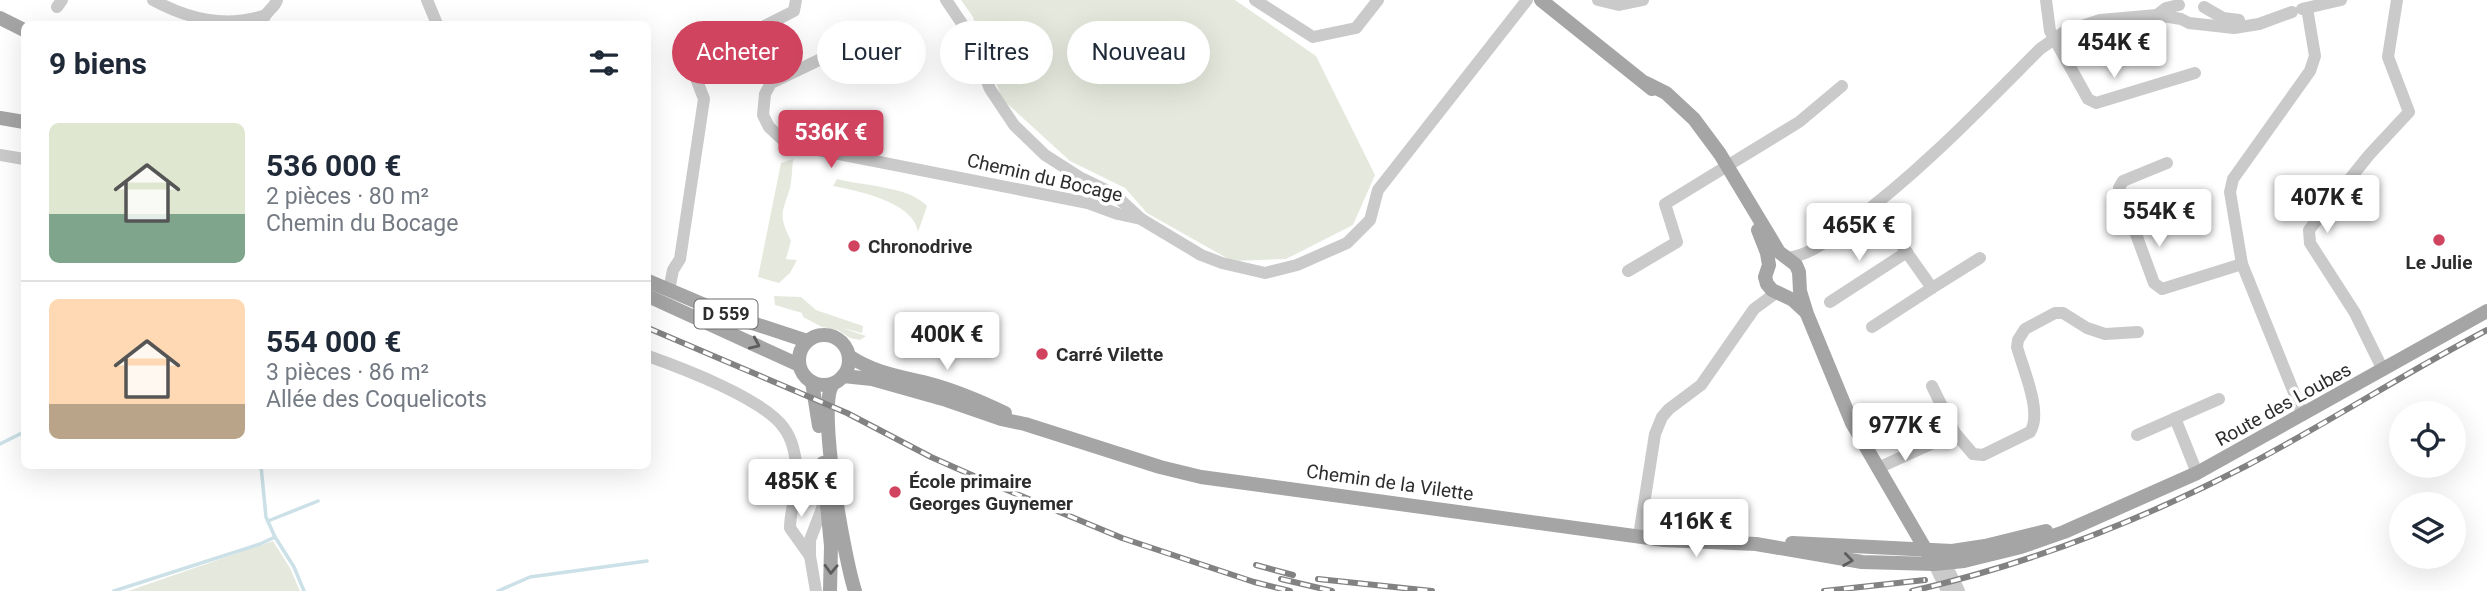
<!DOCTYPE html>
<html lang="fr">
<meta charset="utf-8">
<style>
body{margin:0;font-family:Roboto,sans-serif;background:#f6f6f7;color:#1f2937;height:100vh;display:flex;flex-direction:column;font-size:26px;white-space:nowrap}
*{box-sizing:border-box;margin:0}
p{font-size:23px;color:#747a83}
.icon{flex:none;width:38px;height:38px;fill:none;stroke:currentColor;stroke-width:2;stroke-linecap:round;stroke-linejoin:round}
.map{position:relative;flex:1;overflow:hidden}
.side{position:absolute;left:21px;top:21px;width:630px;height:448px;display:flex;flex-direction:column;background:#fff;border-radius:10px;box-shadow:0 7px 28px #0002}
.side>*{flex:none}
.banner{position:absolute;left:672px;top:21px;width:665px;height:63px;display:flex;gap:14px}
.buttons{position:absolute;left:2389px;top:401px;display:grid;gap:14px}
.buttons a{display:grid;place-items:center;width:77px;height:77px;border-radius:50%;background:#fff;box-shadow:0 7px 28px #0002;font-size:35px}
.price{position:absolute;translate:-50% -60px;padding:0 16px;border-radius:7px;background:#fff;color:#222;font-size:23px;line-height:46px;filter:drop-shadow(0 2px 4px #0008)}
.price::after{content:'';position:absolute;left:50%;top:42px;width:21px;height:16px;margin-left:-10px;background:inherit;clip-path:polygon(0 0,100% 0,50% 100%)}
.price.current{background:#d04460;color:#fff}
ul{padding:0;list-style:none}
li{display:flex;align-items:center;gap:21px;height:175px;padding:0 28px}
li+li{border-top:2px solid #e0e1e3}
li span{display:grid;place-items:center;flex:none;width:196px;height:140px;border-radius:10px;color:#555}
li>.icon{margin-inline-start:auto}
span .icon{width:84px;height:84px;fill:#fffc;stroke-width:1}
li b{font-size:30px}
h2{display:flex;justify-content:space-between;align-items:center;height:84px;padding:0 28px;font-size:30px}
.tag{padding:0 24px;border-radius:32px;background:#fff;box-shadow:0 7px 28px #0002;font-size:24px;line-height:63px}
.tag.current{background:#d04460;color:#fff}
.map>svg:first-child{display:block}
</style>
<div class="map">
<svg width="2487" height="591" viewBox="0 0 2487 591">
<rect width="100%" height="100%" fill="#fff"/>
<g fill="#e5e9dd">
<polygon points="961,0 1235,0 1316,56 1375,175 1353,225 1286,259 1232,261 1147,213 1125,188 1070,161 1002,99 973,17"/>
<path d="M 793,159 C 792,169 792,179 790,188 C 782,214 778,214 791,241 L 786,259 L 797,260 L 790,273 L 779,283 L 758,277 L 781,163 Z"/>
<path d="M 837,179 C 863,186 909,186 927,206 L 918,232 C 914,202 858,191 833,186 Z"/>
<polygon points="774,296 801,297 816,310 863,326 862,333 842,328 866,336 860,340 850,338 838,330 822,327 803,317 802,313 775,305"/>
<polygon points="273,541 290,568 300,591 128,591"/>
</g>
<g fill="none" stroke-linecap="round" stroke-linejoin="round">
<g stroke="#cbe0e7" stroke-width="3.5">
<polyline points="0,444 24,432"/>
<polyline points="261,466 266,517 275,537"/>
<polyline points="268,521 318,501"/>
<polyline points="114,591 260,544 275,537 294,567 304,591"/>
<polyline points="498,591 530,577 647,561"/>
</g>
<g stroke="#cacaca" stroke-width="12">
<path d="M 153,0 C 188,19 224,28 263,16"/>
<polyline points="427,0 437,24"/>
<polyline points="946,0 967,31 990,89 1014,125 1045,155 1081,178 1114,194 1141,219"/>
<polyline points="1255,0 1313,37 1356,28 1378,0"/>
<polyline points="1598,0 1619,5 1643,0"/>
<polyline points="2046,0 2050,31 2088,99 2096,103 2195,73"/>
<polyline points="57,7 62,0"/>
<polyline points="2204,7 2223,18 2239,20"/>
<polyline points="2302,9 2341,0"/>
<polyline points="2157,15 2166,8 2179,5"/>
<path d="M 263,22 C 264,12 274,9 277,0"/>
<polyline points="891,74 872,58 845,51 821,59 771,83 765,94 763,115 769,127 782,139 798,146 1088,203 1118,214 1141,219 1201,255 1222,263 1265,273 1297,265 1347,243 1370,220 1378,190 1527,0"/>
<polyline points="0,155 24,159"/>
<polyline points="2167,163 2123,181 2119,188 2154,283 2162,289 2242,264"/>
<polyline points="1874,206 1932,288 1980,258"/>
<path d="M 1786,258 C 1812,255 1831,238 1851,223 C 1920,172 1979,110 2040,49 L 2064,32 L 2100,20 L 2157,15 L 2181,19 L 2189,23 L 2234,28 L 2259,24 L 2292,12"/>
<polyline points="1628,271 1677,242 1665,204 1799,122 1842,86"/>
<polyline points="669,290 673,270 680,259 704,99 691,65 704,44 745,36 794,11 796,0"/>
<polyline points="1830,302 1907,252"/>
<polyline points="1872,327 1932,288"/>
<path d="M 648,356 C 682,368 764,399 784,428 C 793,440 795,455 797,469 C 799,490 790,508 790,528 L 810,556"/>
<polyline points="2383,370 2355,313 2310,243 2309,230 2369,155 2409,112 2388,57 2397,0"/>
<path d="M 1932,386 L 1955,433 L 1973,454 L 1983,455 L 2030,432 C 2043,413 2023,369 2017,347 L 2018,340 L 2025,329 L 2055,313 L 2063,313 L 2087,328 L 2105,334 L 2138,332"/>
<polyline points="2303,415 2242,264 2230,192 2233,179 2310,71 2315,56 2307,8"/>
<polyline points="2175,418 2197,473"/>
<polyline points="2137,435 2219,399"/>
<polyline points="1878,468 1955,433"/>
<polyline points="1639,536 1655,434 1662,417 1669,409 1701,385 1754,309 1777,292"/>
<polyline points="1945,563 1959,591"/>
<polyline points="1934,564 1947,591"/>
<polyline points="816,591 810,556 810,540 826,498"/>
</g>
<g stroke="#a5a5a5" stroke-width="14">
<polyline points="1541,0 1652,89"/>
<polyline points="0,18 24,30"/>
<polyline points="1646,83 1666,93 1694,119 1720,154 1779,252 1796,265 1799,272 1800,291 1807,314 1852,423 1934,564"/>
<polyline points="0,118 24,122"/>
<polyline points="1758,230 1767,253 1769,265 1765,277 1767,284 1772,290 1793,300 1806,312"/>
<polyline points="648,281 728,315 807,341"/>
<polyline points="648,296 799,365"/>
<circle cx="824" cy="360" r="25"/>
<path d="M 849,356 C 875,373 898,376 927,383 C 954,390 980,401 1005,413"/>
<polyline points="843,376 872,379 943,399 1001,419 1025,424 1160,467 1201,477 1664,540 1756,544 1862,562 1934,564 1964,561 2021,547 2064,532 2197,473 2487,311"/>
<polyline points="812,382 819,426"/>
<path d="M 833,384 C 816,405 845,561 855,591"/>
<polyline points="823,463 831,546 830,591"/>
<polyline points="1792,543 1952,551 1985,546 2046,531"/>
</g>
<g stroke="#828282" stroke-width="6">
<g id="rail">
<polyline points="648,328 847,413 931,457 983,480 1122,538 1254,582 1290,591"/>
<polyline points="1256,565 1293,575"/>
<polyline points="1281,579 1332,591"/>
<polyline points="1318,579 1432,591"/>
<polyline points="1824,591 1925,580"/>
<path d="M 1912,591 C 2029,564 2140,521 2246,466 C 2328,423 2405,373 2487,330"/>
</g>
</g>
<use href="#rail" stroke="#fff" stroke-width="3.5" stroke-dasharray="10" stroke-linecap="butt"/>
</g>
<defs><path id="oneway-chevron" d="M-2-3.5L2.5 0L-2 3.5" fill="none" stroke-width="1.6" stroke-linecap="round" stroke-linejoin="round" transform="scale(1.75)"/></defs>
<g stroke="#5d5d5d">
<use href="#oneway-chevron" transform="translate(755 344) rotate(24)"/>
<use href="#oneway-chevron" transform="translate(1848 560) rotate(8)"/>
<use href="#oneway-chevron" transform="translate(831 569) rotate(92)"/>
</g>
<g fill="#d04460" stroke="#fff" stroke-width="2.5">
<circle cx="2439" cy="240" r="7"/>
<circle cx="854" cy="246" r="7"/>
<circle cx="1042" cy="354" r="7"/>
<circle cx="895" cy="492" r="7"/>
</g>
<g text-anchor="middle" stroke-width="7" stroke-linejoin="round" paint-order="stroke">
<rect fill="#fff" stroke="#6c6c6c" stroke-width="2" x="694.5" y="299.5" width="63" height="29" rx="5"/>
<g font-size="18" font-weight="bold" fill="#2d2d2d">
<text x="726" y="320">D 559</text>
</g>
<g font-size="19" fill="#2d2d2d" stroke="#fff">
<text transform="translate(1045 177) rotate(13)" y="7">Chemin du Bocage</text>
<text transform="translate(2283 404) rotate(-29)" y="7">Route des Loubes</text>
<text transform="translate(1390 482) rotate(8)" y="7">Chemin de la Vilette</text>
</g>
<g font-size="19" font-weight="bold" fill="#2d2d2d" stroke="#fff" text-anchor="start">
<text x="868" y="253">Chronodrive</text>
<text x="2439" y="269" text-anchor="middle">Le Julie</text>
<text x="1056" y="361">Carré Vilette</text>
<text x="909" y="488">École primaire<tspan x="909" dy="22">Georges Guynemer</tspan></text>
</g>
</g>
</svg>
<div class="buttons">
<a><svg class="icon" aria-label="locate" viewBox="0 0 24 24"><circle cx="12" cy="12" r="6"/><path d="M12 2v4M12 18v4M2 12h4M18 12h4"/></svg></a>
<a><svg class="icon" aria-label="layers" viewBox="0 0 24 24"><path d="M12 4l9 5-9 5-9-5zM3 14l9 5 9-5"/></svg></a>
</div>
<b class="price" style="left:2114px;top:80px">454K €</b>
<b class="price current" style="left:831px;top:170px">536K €</b>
<b class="price" style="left:2327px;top:235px">407K €</b>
<b class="price" style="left:2159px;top:249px">554K €</b>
<b class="price" style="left:1859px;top:263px">465K €</b>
<b class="price" style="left:947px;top:372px">400K €</b>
<b class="price" style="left:1905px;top:463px">977K €</b>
<b class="price" style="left:801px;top:519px">485K €</b>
<b class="price" style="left:1696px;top:559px">416K €</b>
<div class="banner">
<a class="tag current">Acheter</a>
<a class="tag">Louer</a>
<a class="tag">Filtres</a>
<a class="tag">Nouveau</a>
</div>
<section class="side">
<h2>9 biens<svg class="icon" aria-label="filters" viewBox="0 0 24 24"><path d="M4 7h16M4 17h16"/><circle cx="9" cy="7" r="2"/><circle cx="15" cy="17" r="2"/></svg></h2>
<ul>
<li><span style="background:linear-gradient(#dfe7d0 65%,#7fa58c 0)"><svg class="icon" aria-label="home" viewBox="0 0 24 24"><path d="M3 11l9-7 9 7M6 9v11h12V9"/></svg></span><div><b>536 000 €</b><p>2 pièces · 80 m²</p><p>Chemin du Bocage</p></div></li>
<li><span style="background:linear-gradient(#ffd9b3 75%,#b9a48a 0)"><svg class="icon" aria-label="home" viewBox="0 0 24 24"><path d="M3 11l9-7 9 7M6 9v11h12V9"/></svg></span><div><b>554 000 €</b><p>3 pièces · 86 m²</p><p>Allée des Coquelicots</p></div></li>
</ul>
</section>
</div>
